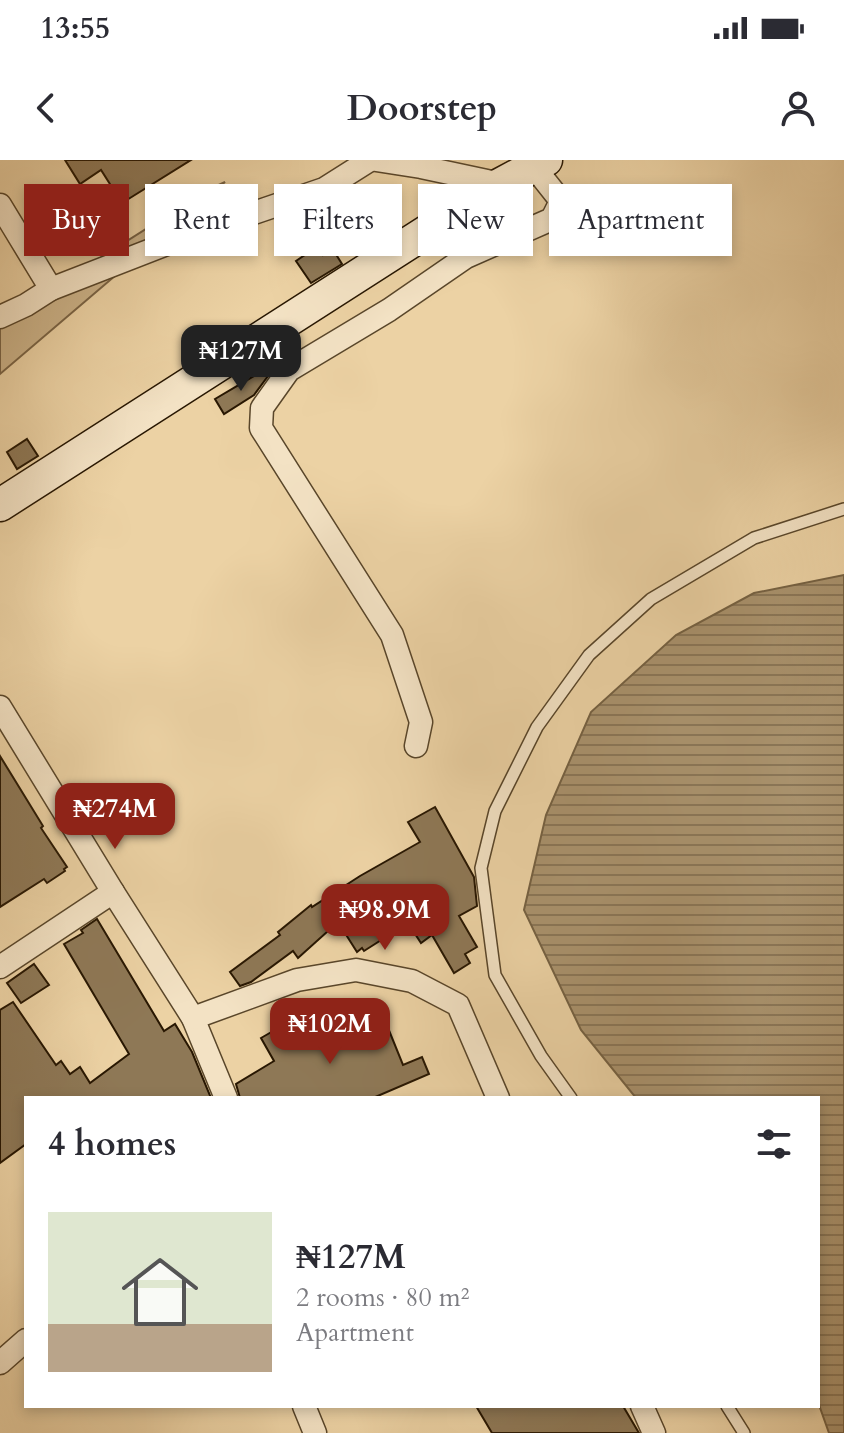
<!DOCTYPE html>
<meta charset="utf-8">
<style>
body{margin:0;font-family:Cardo,serif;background:#f7f7f7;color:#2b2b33;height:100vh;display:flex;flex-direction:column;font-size:30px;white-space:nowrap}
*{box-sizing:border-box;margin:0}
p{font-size:26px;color:#7c7c81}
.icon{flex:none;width:44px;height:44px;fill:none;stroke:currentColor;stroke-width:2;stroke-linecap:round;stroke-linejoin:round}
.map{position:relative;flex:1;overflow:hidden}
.drawer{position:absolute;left:24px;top:936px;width:796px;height:312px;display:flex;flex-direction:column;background:#fff;border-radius:0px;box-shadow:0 4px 12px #0003}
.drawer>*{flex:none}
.hud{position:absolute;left:24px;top:24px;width:796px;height:72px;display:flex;gap:16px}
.price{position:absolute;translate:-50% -68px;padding:0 18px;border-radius:16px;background:#8f2418;color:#fff;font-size:26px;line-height:52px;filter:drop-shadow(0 2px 4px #0008)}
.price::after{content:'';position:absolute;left:50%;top:48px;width:24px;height:18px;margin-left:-12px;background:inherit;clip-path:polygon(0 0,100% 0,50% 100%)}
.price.on{background:#222;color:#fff}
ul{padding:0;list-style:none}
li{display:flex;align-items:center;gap:24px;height:200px;padding:0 24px}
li+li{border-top:2px solid #e1e1e2}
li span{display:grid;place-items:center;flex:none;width:224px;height:160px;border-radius:0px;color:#555}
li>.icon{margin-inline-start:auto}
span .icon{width:96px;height:96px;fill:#fffc;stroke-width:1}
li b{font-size:34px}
h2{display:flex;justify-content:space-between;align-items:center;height:96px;padding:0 24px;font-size:34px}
.pill{padding:0 28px;border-radius:0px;background:#fff;box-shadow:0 4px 12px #0003;font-size:28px;line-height:72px}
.pill.on{background:#8f2418;color:#fff}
.status{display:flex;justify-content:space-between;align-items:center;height:56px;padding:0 40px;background:#fff;direction:ltr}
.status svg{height:22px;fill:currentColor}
header{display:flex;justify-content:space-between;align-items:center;height:104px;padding:0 24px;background:#fff;font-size:36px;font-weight:700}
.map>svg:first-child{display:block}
</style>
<div class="status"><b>13:55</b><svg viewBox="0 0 49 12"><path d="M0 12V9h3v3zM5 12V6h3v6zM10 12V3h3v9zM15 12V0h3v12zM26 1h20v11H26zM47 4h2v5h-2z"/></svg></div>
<header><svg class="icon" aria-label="back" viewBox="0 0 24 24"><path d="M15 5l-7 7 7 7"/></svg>Doorstep<svg class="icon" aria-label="person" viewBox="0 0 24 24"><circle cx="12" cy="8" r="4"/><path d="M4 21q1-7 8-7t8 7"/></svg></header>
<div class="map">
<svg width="844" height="1273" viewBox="0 0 844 1273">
<defs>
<pattern id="water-rules" width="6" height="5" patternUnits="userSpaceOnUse" patternTransform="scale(2)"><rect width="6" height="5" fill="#a9926d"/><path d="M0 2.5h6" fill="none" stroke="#8a7657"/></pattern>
</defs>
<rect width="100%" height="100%" fill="#ecd2a4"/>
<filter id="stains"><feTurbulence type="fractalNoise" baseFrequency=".0025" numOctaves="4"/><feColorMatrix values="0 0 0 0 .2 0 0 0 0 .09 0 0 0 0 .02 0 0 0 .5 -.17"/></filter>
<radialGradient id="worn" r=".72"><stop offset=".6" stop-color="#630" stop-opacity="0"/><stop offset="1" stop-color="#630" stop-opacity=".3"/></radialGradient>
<polygon fill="#cbb288" stroke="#7a6445" stroke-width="2" points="225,22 0,214 0,155 29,143 206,31"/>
<polygon fill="url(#water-rules)" stroke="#756142" stroke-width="2" points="844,415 844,1273 829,1273 818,1242 818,938 636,938 581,870 524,750 546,655 591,552 676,475 754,433"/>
<g fill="#8e7856" stroke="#281702" stroke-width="2">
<polygon points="65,0 191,0 122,43 101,10 80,24"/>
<polygon points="318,86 323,95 332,88 342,104 311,123 296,101"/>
<polygon points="264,210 268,216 254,235 224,254 215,239"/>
<polygon points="27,279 38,296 17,309 7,292"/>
<polygon points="0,596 43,666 41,668 67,707 64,709 65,711 47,723 44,719 0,747"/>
<polygon points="435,647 474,717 477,746 459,756 477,787 465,794 470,803 454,813 432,775 421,783 408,763 364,791 362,788 357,792 338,762 298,798 293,791 251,822 240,826 230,812 280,775 278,772 311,745 312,747 360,716 420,682 408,662"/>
<polygon points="97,759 164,871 175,864 192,892 211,938 26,938 26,984 0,1003 0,850 13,842 56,905 61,901 70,914 80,907 90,923 129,894 64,784 83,773 81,770"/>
<polygon points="34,804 49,825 21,843 7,823"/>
<polygon points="294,859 303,874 307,871 317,887 346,869 352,880 386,863 403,905 422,897 429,914 373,938 240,938 236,924 274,901 261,878"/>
<polygon points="476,1246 623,1246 639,1273 492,1273"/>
</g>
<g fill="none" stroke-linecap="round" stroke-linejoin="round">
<g stroke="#59462a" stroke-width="14">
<g id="lane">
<polyline points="571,938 541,896 495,815 481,708 495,651 537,567 589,495 651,439 754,378 844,349"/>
<polyline points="727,1246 744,1273"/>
</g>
</g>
<g stroke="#59462a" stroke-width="25">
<g id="street">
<polyline points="376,0 421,7 501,24"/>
<polyline points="0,45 51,129"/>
<polyline points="0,157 26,145 51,129 195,73 324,29 370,0"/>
<polyline points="0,547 113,732 193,858 226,938"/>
<polyline points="416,586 421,562 392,475 261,268 262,248 289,210 389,150 466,97 552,59 561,41 534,7"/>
<polyline points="0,807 113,732"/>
<polyline points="193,858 297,820 356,810 412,821 458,845 498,938"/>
<polyline points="0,1203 26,1180"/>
<polyline points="304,1246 315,1273"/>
<polyline points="642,1246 654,1273"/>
</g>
</g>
<g stroke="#281702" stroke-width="35">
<polyline id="secondary" points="0,345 501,24 546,0"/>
</g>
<use href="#lane" stroke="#f3e2c4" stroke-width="11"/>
<use href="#street" stroke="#f3e2c4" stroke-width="22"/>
<use href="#secondary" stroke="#f3e2c4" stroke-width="32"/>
</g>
<rect width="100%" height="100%" filter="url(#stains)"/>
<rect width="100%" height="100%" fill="url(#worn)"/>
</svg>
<b class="price on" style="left:241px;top:233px">₦127M</b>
<b class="price" style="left:115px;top:691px">₦274M</b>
<b class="price" style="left:385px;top:792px">₦98.9M</b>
<b class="price" style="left:330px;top:906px">₦102M</b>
<div class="hud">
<a class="pill on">Buy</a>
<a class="pill">Rent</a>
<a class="pill">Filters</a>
<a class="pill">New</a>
<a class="pill">Apartment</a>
</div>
<section class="drawer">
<h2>4 homes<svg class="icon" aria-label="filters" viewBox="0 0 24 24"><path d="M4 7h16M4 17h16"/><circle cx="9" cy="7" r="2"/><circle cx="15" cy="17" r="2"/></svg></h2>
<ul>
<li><span style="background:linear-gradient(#dfe7d0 70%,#b9a48a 0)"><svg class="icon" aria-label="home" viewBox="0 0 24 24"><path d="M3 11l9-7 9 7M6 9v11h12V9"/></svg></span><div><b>₦127M</b><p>2 rooms · 80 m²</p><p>Apartment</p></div></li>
</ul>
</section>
</div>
